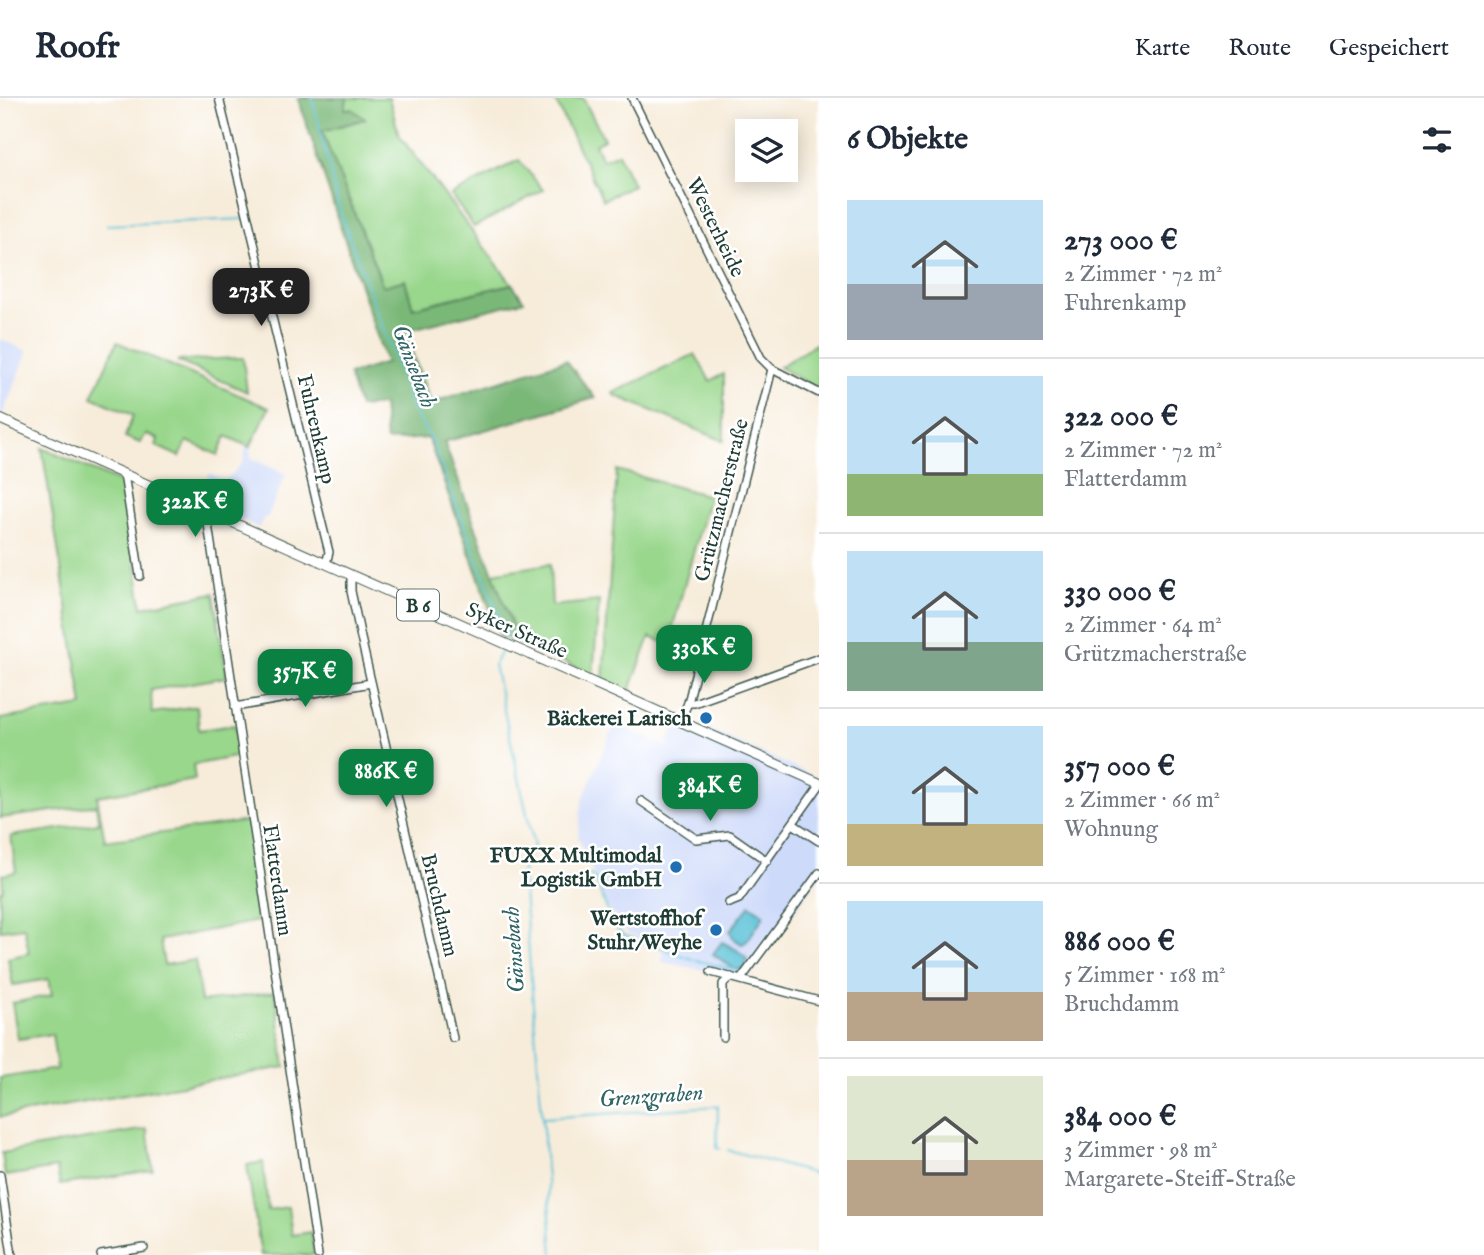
<!DOCTYPE html>
<html lang="de">
<meta charset="utf-8">
<style>
body{margin:0;font-family:"IM FELL English",serif;background:#f6f6f7;color:#1f2937;height:100vh;display:flex;flex-direction:column;font-size:26px;white-space:nowrap}
*{box-sizing:border-box;margin:0}
p{font-size:23px;color:#747a83}
.icon{flex:none;width:38px;height:38px;fill:none;stroke:currentColor;stroke-width:2;stroke-linecap:round;stroke-linejoin:round}
.map{position:relative;flex:1;overflow:hidden}
.side{display:flex;flex-direction:column;background:#fff;width:665px}
.side>*{flex:none}
.fabs{position:absolute;left:735px;top:21px;display:grid;gap:14px}
.fabs a{display:grid;place-items:center;width:63px;height:63px;border-radius:0px;background:#fff;box-shadow:0 4px 18px #0003;font-size:35px}
.price{position:absolute;translate:-50% -60px;padding:0 16px;border-radius:14px;background:#0b8043;color:#fff;font-size:23px;line-height:46px;filter:drop-shadow(0 2px 4px #0008)}
.price::after{content:'';position:absolute;left:50%;top:42px;width:21px;height:16px;margin-left:-10px;background:inherit;clip-path:polygon(0 0,100% 0,50% 100%)}
.price.active{background:#222;color:#fff}
ul{padding:0;list-style:none}
li{display:flex;align-items:center;gap:21px;height:175px;padding:0 28px}
li+li{border-top:2px solid #e0e1e3}
li span{display:grid;place-items:center;flex:none;width:196px;height:140px;border-radius:0px;color:#555}
li>.icon{margin-inline-start:auto}
span .icon{width:84px;height:84px;fill:#fffc;stroke-width:1}
li b{font-size:30px}
h2{display:flex;justify-content:space-between;align-items:center;height:84px;padding:0 28px;font-size:30px}
header{display:flex;align-items:center;gap:42px;box-sizing:border-box;height:98px;padding:0 35px;background:#fff;border-bottom:2px solid #e0e1e3}
header strong{font-size:33px}
nav{display:flex;gap:38px;margin-inline-start:auto;font-size:24px}
main{display:flex;flex:1;min-height:0}
.map>svg:first-child{display:block}
</style>
<header>
<strong>Roofr</strong>
<nav><a>Karte</a><a>Route</a><a>Gespeichert</a></nav>
</header>
<main>
<div class="map">
<svg width="819" height="1157" viewBox="0 0 819 1157">
<rect width="100%" height="100%" fill="#fff"/>
<filter id="ink" filterUnits="userSpaceOnUse"><feTurbulence type="fractalNoise" baseFrequency=".0143" numOctaves="2"/><feDisplacementMap in="SourceGraphic" scale="14" xChannelSelector="R" yChannelSelector="G"/><feConvolveMatrix kernelMatrix="1 2 1 2 8 2 1 2 1" color-interpolation-filters="sRGB"/></filter>
<filter id="wash" filterUnits="userSpaceOnUse"><feTurbulence type="fractalNoise" baseFrequency=".00686" numOctaves="4" result="noise"/><feDisplacementMap in="SourceGraphic" scale="28" xChannelSelector="R" yChannelSelector="G"/><feGaussianBlur stdDeviation="1.57" result="paint"/><feColorMatrix in="noise" values="0 0 0 0 0 0 0 0 0 0 0 0 0 0 0 0 0 1.4 0 .05"/><feComposite in="paint" operator="in"/></filter>
<g filter="url(#wash)">
<rect width="100%" height="100%" fill="#f7ecda"/>
<g fill="#cedafa">
<polygon points="0,241 28,253 2,318 0,317"/>
<polygon points="246,348 250,349 251,360 286,376 267,420 264,419 259,430 199,403 210,375 225,383 243,365"/>
<polygon points="680,619 819,680 819,777 768,853 747,880 662,864 664,847 628,836 607,807 578,739 582,703 615,626 666,648"/>
</g>
<g fill="#99d78c" stroke="#5c8a60" stroke-width="2">
<polygon points="347,0 389,0 399,37 512,186 412,210 383,188 322,33 364,21 352,11 345,11"/>
<polygon points="554,0 583,0 604,41 595,46 602,62 618,55 633,87 603,102"/>
<polygon points="519,62 543,92 474,129 451,97"/>
<polygon points="117,244 269,310 250,349 226,338 218,357 187,343 180,359 156,348 158,341 146,336 140,345 125,339 133,317 92,299"/>
<polygon points="819,244 819,292 779,269"/>
<polygon points="695,256 710,283 724,276 724,343 614,297 613,295"/>
<polygon points="243,260 247,294 177,263 238,260"/>
<polygon points="42,350 124,386 142,509 214,495 227,579 151,592 152,615 197,608 199,632 235,627 239,658 193,667 195,682 97,698 105,743 249,723 263,822 160,842 164,867 195,862 201,904 275,894 285,969 0,1019 0,980 57,971 52,936 18,941 12,905 52,897 49,881 13,887 8,860 29,855 24,829 0,832 0,793 3,792 2,777 16,774 11,738 99,725 96,707 0,720 0,621 83,608"/>
<polygon points="617,372 709,398 668,546 650,539 629,595 603,583"/>
<polygon points="550,466 552,508 599,503 593,577 518,543 492,475"/>
<polygon points="147,1031 153,1072 60,1087 57,1070 5,1078 2,1055"/>
<polygon points="263,1064 268,1112 288,1109 292,1137 311,1134 314,1157 261,1157 247,1067"/>
</g>
<polygon fill="#7ab878" stroke="#4c7a56" stroke-width="2" points="298,0 347,0 345,11 352,11 365,21 322,33 383,188 405,182 413,210 512,186 524,203 404,233 431,305 566,262 595,300 444,344 518,543 500,539 428,340 386,343 383,307 359,309 349,277 386,265"/>
<g fill="#5ac1d7" stroke="#3c7f86" stroke-width="2">
<polygon points="750,807 763,816 763,819 747,843 742,846 733,840 730,833"/>
<polygon points="722,844 737,852 747,861 743,871 736,872 713,856"/>
</g>
<g fill="none" stroke-linecap="round" stroke-linejoin="round">
<g stroke="#5ac1d7" stroke-width="2">
<polyline points="312,0 340,114 414,314 431,342 508,541"/>
<polyline points="107,127 244,121"/>
<polyline points="501,553 494,567 534,748 522,768 553,1157"/>
<polyline points="526,789 544,790 591,777 594,779 614,828 623,837 695,862 736,872"/>
<polyline points="544,1020 718,1008 717,1050 720,1051"/>
<polyline points="728,1052 819,1077"/>
</g>
</g>
</g>
<g filter="url(#ink)">
<g fill="none" stroke-linecap="round" stroke-linejoin="round">
<g stroke="#3f574d" stroke-width="10">
<g id="minor">
<polyline points="219,0 322,426 329,454 326,466"/>
<polyline points="632,0 761,260 772,271 819,295"/>
<polyline points="124,376 140,478"/>
<polyline points="206,413 318,1157"/>
<polyline points="351,477 351,493 361,540 453,940"/>
<polyline points="688,605 694,605 819,560"/>
<polyline points="235,609 371,585"/>
<polyline points="680,623 688,605 772,271"/>
<polyline points="641,703 696,741 730,737 767,763"/>
<polyline points="793,726 819,743"/>
<polyline points="729,805 739,801 819,688"/>
<polyline points="711,874 819,903"/>
<polyline points="741,881 819,775"/>
<polyline points="723,939 723,886 731,879"/>
<polyline points="0,1077 12,1157"/>
<polyline points="101,1157 144,1150"/>
</g>
</g>
<g stroke="#3f574d" stroke-width="11">
<polyline id="major" points="0,321 819,685"/>
</g>
<use href="#minor" stroke="#fff" stroke-width="7"/>
<use href="#major" stroke="#fff" stroke-width="9"/>
</g>
</g>
<g fill="#1f6fb2" stroke="#fff" stroke-width="2.5">
<circle cx="706" cy="620" r="7"/>
<circle cx="676" cy="769" r="7"/>
<circle cx="716" cy="832" r="7"/>
</g>
<g text-anchor="middle" stroke-width="5" stroke-linejoin="round" paint-order="stroke">
<rect fill="#fff" stroke="#627771" stroke-width="2" x="397" y="491.5" width="42" height="31" rx="5"/>
<g font-size="19" font-weight="bold" fill="#1f3d34">
<text x="418" y="514">B 6</text>
</g>
<g font-size="21" fill="#1f3d34" stroke="#fff">
<text transform="translate(716 129) rotate(64)" y="7">Westerheide</text>
<text transform="translate(317 331) rotate(77)" y="7">Fuhrenkamp</text>
<text transform="translate(721 402) rotate(-76)" y="7">Grützmacherstraße</text>
<text transform="translate(517 532) rotate(24)" y="7">Syker Straße</text>
<text transform="translate(278 782) rotate(82)" y="7">Flatterdamm</text>
<text transform="translate(440 807) rotate(77)" y="7">Bruchdamm</text>
</g>
<g font-size="21" font-weight="bold" fill="#1f3d34" stroke="#fff" text-anchor="end">
<text x="692" y="627">Bäckerei Larisch</text>
<text x="662" y="764">FUXX Multimodal<tspan x="662" dy="24">Logistik GmbH</tspan></text>
<text x="702" y="827">Wertstoffhof<tspan x="702" dy="24">Stuhr/Weyhe</tspan></text>
</g>
<g font-size="23" font-style="italic" fill="#316565" stroke="#fff">
<text transform="translate(415 268) rotate(69)" y="8">Gänsebach</text>
<text transform="translate(513 852) rotate(-94)" y="8">Gänsebach</text>
<text transform="translate(651 997) rotate(-4)" y="8">Grenzgraben</text>
</g>
</g>
</svg>
<div class="fabs">
<a><svg class="icon" aria-label="layers" viewBox="0 0 24 24"><path d="M12 4l9 5-9 5-9-5zM3 14l9 5 9-5"/></svg></a>
</div>
<b class="price active" style="left:261px;top:230px">273K €</b>
<b class="price" style="left:195px;top:441px">322K €</b>
<b class="price" style="left:704px;top:587px">330K €</b>
<b class="price" style="left:305px;top:611px">357K €</b>
<b class="price" style="left:386px;top:711px">886K €</b>
<b class="price" style="left:710px;top:725px">384K €</b>
</div>
<section class="side">
<h2>6 Objekte<svg class="icon" aria-label="filters" viewBox="0 0 24 24"><path d="M4 7h16M4 17h16"/><circle cx="9" cy="7" r="2"/><circle cx="15" cy="17" r="2"/></svg></h2>
<ul>
<li><span style="background:linear-gradient(#bfe0f5 60%,#9aa5b1 0)"><svg class="icon" aria-label="home" viewBox="0 0 24 24"><path d="M3 11l9-7 9 7M6 9v11h12V9"/></svg></span><div><b>273 000 €</b><p>2 Zimmer · 72 m²</p><p>Fuhrenkamp</p></div></li>
<li><span style="background:linear-gradient(#bfe0f5 70%,#8fb573 0)"><svg class="icon" aria-label="home" viewBox="0 0 24 24"><path d="M3 11l9-7 9 7M6 9v11h12V9"/></svg></span><div><b>322 000 €</b><p>2 Zimmer · 72 m²</p><p>Flatterdamm</p></div></li>
<li><span style="background:linear-gradient(#bfe0f5 65%,#7fa58c 0)"><svg class="icon" aria-label="home" viewBox="0 0 24 24"><path d="M3 11l9-7 9 7M6 9v11h12V9"/></svg></span><div><b>330 000 €</b><p>2 Zimmer · 64 m²</p><p>Grützmacherstraße</p></div></li>
<li><span style="background:linear-gradient(#bfe0f5 70%,#c2b280 0)"><svg class="icon" aria-label="home" viewBox="0 0 24 24"><path d="M3 11l9-7 9 7M6 9v11h12V9"/></svg></span><div><b>357 000 €</b><p>2 Zimmer · 66 m²</p><p>Wohnung</p></div></li>
<li><span style="background:linear-gradient(#bfe0f5 65%,#b9a48a 0)"><svg class="icon" aria-label="home" viewBox="0 0 24 24"><path d="M3 11l9-7 9 7M6 9v11h12V9"/></svg></span><div><b>886 000 €</b><p>5 Zimmer · 168 m²</p><p>Bruchdamm</p></div></li>
<li><span style="background:linear-gradient(#dfe7d0 60%,#b9a48a 0)"><svg class="icon" aria-label="home" viewBox="0 0 24 24"><path d="M3 11l9-7 9 7M6 9v11h12V9"/></svg></span><div><b>384 000 €</b><p>3 Zimmer · 98 m²</p><p>Margarete-Steiff-Straße</p></div></li>
</ul>
</section>
</main>
